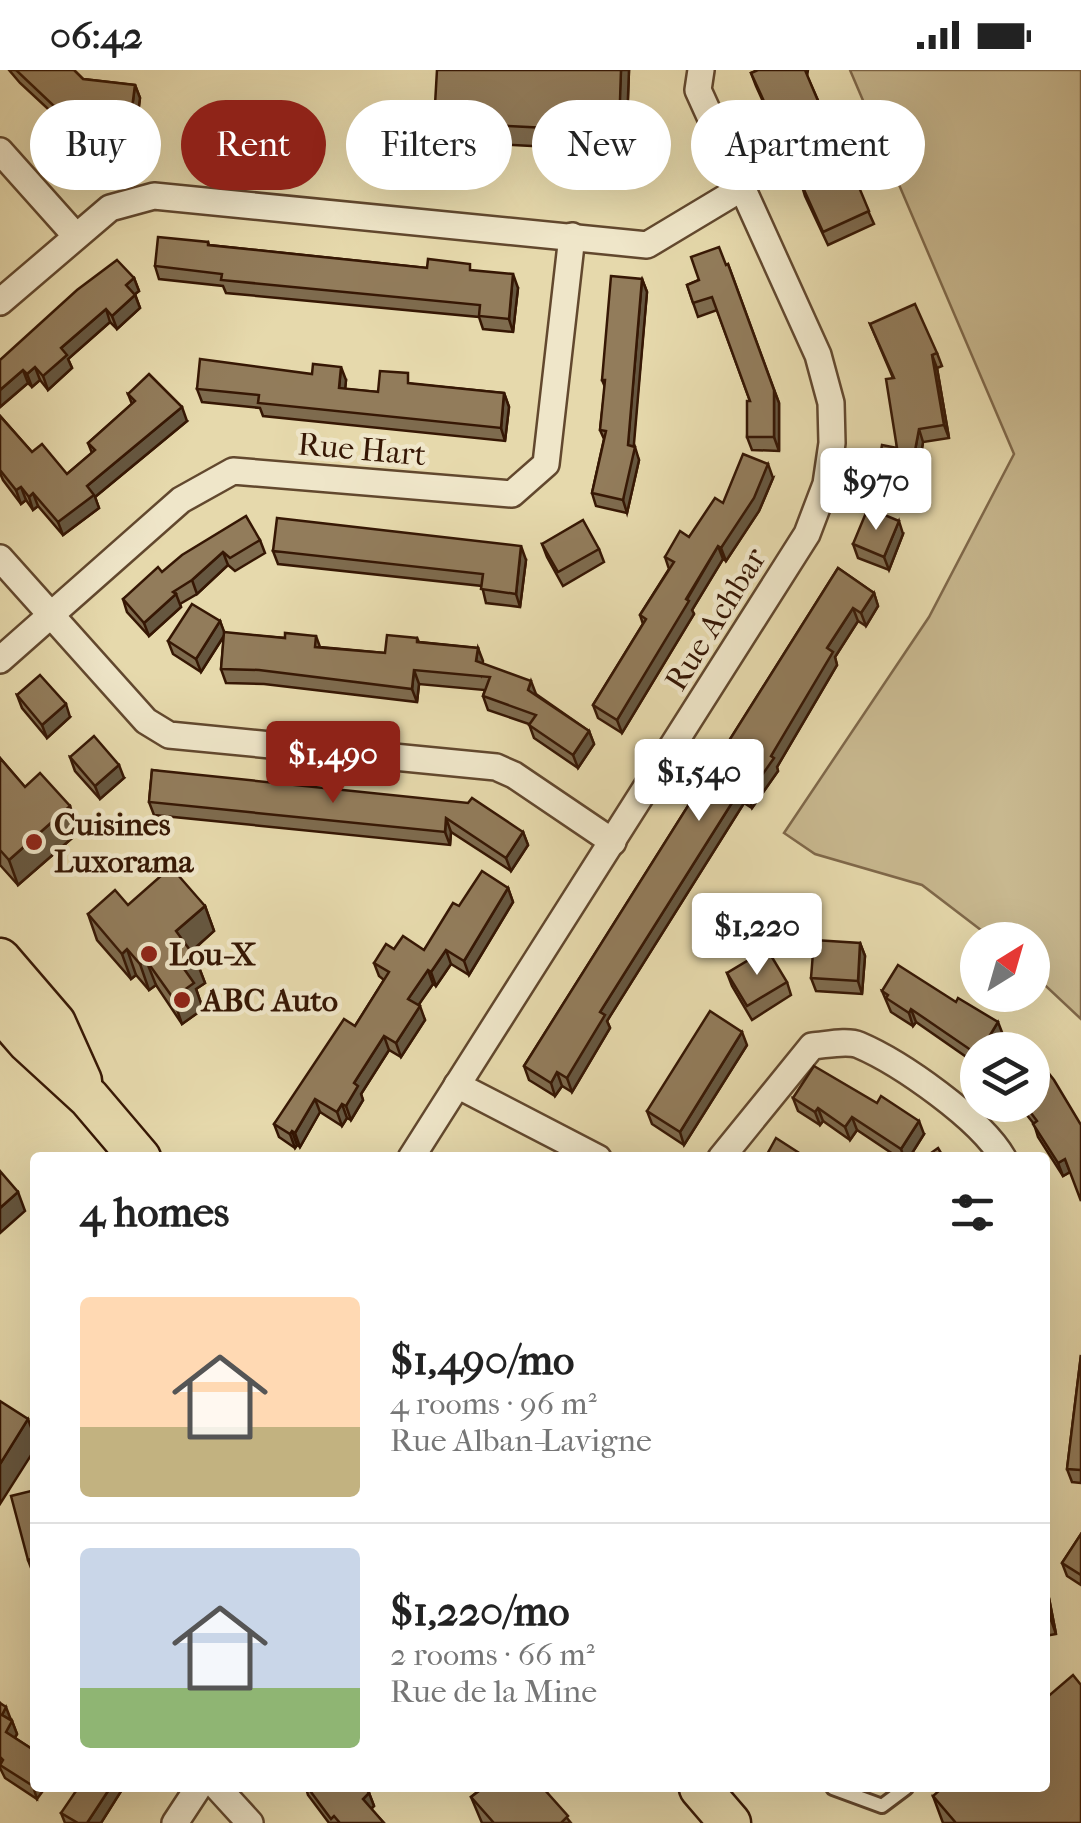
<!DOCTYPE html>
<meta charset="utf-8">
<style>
body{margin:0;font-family:"IM FELL French Canon",serif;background:#f2f2f2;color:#222;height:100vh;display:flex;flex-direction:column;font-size:38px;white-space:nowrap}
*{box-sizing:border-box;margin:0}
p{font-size:32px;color:#767676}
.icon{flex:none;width:55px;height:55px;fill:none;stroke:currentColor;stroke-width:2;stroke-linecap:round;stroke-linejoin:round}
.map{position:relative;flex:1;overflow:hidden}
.sheet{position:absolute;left:30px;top:1082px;width:1020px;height:640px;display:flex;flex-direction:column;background:#fff;border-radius:10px;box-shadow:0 10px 40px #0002}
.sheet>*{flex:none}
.guide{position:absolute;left:30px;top:30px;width:1022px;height:90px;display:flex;gap:20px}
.needle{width:65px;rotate:37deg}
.buttons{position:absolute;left:960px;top:852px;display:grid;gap:20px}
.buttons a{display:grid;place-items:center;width:90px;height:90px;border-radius:50%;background:#fff;box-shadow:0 10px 40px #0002;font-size:50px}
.price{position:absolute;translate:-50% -85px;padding:0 22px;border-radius:10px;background:#fff;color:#222;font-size:32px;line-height:65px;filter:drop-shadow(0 2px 5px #0008)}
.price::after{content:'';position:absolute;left:50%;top:60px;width:30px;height:22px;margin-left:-15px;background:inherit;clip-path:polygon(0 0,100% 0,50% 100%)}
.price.selected{background:#8f2418;color:#fff}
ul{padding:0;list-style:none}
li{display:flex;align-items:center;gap:30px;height:250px;padding:0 50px}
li+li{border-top:2px solid #e0e0e0}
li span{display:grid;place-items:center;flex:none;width:280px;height:200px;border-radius:10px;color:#555}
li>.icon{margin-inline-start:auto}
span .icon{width:120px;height:120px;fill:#fffc;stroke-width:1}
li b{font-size:42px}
h2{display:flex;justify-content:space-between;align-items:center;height:120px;padding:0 50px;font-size:42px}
.tag{padding:0 35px;border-radius:45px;background:#fff;box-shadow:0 10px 40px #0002;font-size:35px;line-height:90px}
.tag.selected{background:#8f2418;color:#fff}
.status{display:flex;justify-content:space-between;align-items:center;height:70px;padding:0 50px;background:#fff;direction:ltr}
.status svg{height:28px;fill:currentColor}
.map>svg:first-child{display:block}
</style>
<div class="status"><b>06:42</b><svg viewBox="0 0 49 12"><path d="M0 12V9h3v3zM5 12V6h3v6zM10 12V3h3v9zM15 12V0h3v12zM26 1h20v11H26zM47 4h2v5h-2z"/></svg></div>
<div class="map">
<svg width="1081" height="1753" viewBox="0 0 1081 1753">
<rect width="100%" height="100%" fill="#e6d9ac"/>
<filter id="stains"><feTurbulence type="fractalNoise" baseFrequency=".002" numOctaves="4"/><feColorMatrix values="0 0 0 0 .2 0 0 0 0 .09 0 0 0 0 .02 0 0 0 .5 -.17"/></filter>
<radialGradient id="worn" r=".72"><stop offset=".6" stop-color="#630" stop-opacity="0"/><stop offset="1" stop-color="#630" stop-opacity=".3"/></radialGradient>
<polygon fill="#c8b88f" stroke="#7f684a" stroke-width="2.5" points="850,0 1081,0 1081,949 1033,904 1032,870 994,870 922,815 815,784 784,763 929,547 1014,384"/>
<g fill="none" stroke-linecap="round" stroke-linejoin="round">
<g stroke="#62482e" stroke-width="18">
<polyline id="lane" points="833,1718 882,1736 906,1718"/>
</g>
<g stroke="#62482e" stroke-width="30">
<g id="street">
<polyline points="0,81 75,165"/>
<polyline points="0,232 110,138 154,126 647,175 742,118"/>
<polyline points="0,488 146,651 169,665 496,697 514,705 613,772"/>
<polyline points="0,590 181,430 233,401 512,424 546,394 572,166"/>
<polyline points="457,1015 598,1088"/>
<polyline points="411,1088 807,464 826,414 832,373 831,333 818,285 698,20 701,0"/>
<path d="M 721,1088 L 812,976 C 826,975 847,970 859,975 C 901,993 981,1049 1003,1088"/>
<polyline points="218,1718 250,1753"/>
<polyline points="175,1753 198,1718"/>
</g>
</g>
<g stroke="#361704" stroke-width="45">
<g id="primary">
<polyline points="0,889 55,953 81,1011"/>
<polyline points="0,940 28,972 89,1028 140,1088"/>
<polyline points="700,1718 730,1753"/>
</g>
</g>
<use href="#lane" stroke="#efe6c9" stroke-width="12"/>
<use href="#street" stroke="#efe6c9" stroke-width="25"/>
<use href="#primary" stroke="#e6d9ac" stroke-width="40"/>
</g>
<g fill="#7e6b4e" stroke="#361704" stroke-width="2.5">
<polygon points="9,0 74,0 83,9 135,15 140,28 136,59 60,50 20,13"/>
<polygon points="629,0 626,81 624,85 554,84 551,77 441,71 434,52"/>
<polygon points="758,0 808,0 807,6 874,154 828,175 805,126 801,113 804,111 782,63 778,65 756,16 751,3"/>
<polygon points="208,172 209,175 427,198 473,201 518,218 513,262 483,259 479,247 226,223 223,216 159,209 155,196"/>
<polygon points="728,194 779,333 779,381 752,380 747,367 750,331 717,240 698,247 687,215 699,210"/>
<polygon points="134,208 139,221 135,224 140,238 117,259 110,252 68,289 72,298 48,320 40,310 32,317 28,313 0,337 0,290"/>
<polygon points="642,209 647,222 633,376 639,390 627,443 596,436 592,423 604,369 600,360 605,317 602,310"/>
<polygon points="870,254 937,283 942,296 937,298 949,368 923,372 918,403 923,405 928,418 924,437 909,437 908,434 880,428 875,415 897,378 893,308"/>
<polygon points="346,310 345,319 378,322 412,314 504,323 509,337 505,371 263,346 260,338 202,332 197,319"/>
<polygon points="128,324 187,351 95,427 99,438 63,465 38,436 33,440 26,430 21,434 3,410 0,403 0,346 32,382 67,404 92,383 88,373 132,334"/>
<polygon points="773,408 759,441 726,491 723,489 692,540 694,544 622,663 598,648 593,635 643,554 640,545 669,499 665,487 689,467 723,433"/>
<polygon points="903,464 889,500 858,488 853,474"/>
<polygon points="260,470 265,483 235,501 228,495 197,524 180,534 181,537 149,566 127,542 123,529 162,502"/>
<polygon points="542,474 599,479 604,492 563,516 547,487"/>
<polygon points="273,481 526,490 520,537 486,533 482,516 278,494"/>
<polygon points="838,498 874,523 878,536 866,556 858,551 835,587 837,595 777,697 778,701 752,738 744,733 607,951 610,958 572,1022 562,1016 555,1026 529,1010 524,996"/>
<polygon points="220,551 224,563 285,568 316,566 320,577 385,583 417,568 419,572 478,578 482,593 536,624 589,661 594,674 578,698 534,668 529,654 488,640 483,626 485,620 419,614 417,632 264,614 226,613 221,599 224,566 201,602 173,584 168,571"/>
<polygon points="17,625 70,647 47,668 22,638"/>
<polygon points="70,687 124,708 100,729 75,701"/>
<polygon points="0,688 25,717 79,762 18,815 0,795"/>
<polygon points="152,700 523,762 528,775 511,801 451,762 450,775 154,745 149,732"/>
<polygon points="508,818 513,832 469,905 451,894 436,916 433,914 418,935 425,950 401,987 389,980 361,1024 363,1030 351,1050 347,1048 342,1056 320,1042 300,1077 297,1075 295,1078 279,1067 274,1054 355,956 384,910 379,906 374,893 394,879 424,880 459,836"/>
<polygon points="128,835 205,836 214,861 191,882 195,887 205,913 196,919 203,939 182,954 156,915 149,920 136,905 131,909 97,870 88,844"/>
<polygon points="860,873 865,886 862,924 816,921 811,908"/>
<polygon points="727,903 787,912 791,925 752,950 732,916"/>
<polygon points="882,921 1003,965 994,980 978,980 978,995 916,952 913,956 891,942"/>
<polygon points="747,975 684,1075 652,1054 647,1041"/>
<polygon points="793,1028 924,1064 909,1088 899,1088 857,1060 850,1070 823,1051 820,1055 798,1041"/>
<polygon points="1019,1035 1032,1035 1070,1102 1063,1106 1038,1067 1034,1054"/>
<polygon points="1081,1285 1081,1413 1072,1412 1067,1399"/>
<polygon points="35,1420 35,1508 28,1490"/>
<polygon points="1081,1464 1081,1515 1067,1506 1062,1493"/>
<polygon points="1045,1518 1049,1528 1056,1564 1045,1566"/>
<polygon points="0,1633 12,1651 17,1664 15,1668 35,1681 37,1729 5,1708 0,1698"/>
<polygon points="123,1718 101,1753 65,1753 61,1743"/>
<polygon points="306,1718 365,1718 369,1723 374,1736 371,1739 384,1753 329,1753 308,1725"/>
<polygon points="480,1718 543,1718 571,1753 482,1753 471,1727 481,1719"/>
<polygon points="933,1726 1081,1753 943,1753"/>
</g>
<g fill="#665740" stroke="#361704" stroke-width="2.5">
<polygon points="621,0 629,0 626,81 624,85 617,66"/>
<polygon points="135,15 140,28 136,59 131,46"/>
<polygon points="513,204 518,218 513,262 509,249"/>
<polygon points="134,208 139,221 130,228 126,215"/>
<polygon points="642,209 647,222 633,385 635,377 639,390 627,443 623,430"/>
<polygon points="135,225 140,238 117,259 112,246"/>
<polygon points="106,239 110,252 68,289 72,298 48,320 43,306 61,278"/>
<polygon points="932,285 937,298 949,368 944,355"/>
<polygon points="35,297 40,310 32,317 27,304"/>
<polygon points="341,297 346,310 344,331 339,318"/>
<polygon points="23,300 28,313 0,337 0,320"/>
<polygon points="774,320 779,333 779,381 774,367"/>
<polygon points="504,323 509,337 505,371 501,358"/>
<polygon points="182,337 187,351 95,427 99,438 63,465 58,452 87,416"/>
<polygon points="919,359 923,372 916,415 911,402"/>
<polygon points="768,394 773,408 759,441 726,491 721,478"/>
<polygon points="923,405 928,418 924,437 920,424"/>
<polygon points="21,417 26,430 21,434 16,420"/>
<polygon points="33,423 38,436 33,440 29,427"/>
<polygon points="899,451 903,464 889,500 884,487"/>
<polygon points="521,476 526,490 520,537 516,524"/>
<polygon points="718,476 723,489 692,540 694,544 622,663 617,650"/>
<polygon points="223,482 228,495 197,524 192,510"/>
<polygon points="874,523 878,536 866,556 861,543"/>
<polygon points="176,524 181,537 149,566 144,553"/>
<polygon points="853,538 858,551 835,587 837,595 777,697 778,701 752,738 748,725 771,686 827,578"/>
<polygon points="220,551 225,564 201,602 196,589"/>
<polygon points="478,578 483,591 481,604 476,591"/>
<polygon points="414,600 419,614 417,632 412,619"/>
<polygon points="531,611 536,624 533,633 528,620"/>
<polygon points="66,634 70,647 47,668 42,655"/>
<polygon points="589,661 594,674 578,698 573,685"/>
<polygon points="119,695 124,708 100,729 95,716"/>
<polygon points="740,720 744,733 607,951 610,958 572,1022 567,1008 600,942"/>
<polygon points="70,736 79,762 18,815 9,790"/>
<polygon points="446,748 451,762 450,775 445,762"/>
<polygon points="523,762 528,775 511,801 506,788"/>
<polygon points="508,818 513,832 469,905 464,891"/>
<polygon points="205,836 214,861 186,886 176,861"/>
<polygon points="860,873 865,886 862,924 858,911"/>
<polygon points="127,879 136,905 131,909 122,884"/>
<polygon points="446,880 451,894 436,916 431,902"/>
<polygon points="195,887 205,913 196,919 203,939 182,954 173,928 182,896"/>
<polygon points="146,890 156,915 149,920 140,894"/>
<polygon points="428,900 433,914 413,943 408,929"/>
<polygon points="420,936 425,950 401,987 396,973"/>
<polygon points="911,939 916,952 913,956 909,943"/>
<polygon points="998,952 1003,965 994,980 981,980"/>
<polygon points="742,962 747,975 684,1075 680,1062"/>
<polygon points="384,966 389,980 361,1024 363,1030 351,1050 346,1036 354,1013"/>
<polygon points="557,1002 562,1016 555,1026 551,1013"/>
<polygon points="315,1029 320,1042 300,1077 295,1063"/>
<polygon points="342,1034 347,1048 342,1056 337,1042"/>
<polygon points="818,1038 823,1051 820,1055 815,1042"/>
<polygon points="852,1047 857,1060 850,1070 845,1057"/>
<polygon points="919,1051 924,1064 909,1088 904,1088 901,1079"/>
<polygon points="292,1061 297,1075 295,1078 290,1064"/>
<polygon points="1065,1089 1070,1102 1063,1106 1058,1093"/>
<polygon points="18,1122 25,1141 0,1163 0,1138"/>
<polygon points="28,1349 35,1368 35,1379 0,1434 0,1394"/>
<polygon points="1045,1518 1049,1528 1056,1564 1051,1550"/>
<polygon points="6,1637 11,1650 2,1645"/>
<polygon points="12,1651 17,1664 10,1675 6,1662"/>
<polygon points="35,1712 35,1718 45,1718 37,1729 33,1716"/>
<polygon points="110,1718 123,1718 101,1753 87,1753"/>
<polygon points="369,1723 374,1736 368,1742 363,1729"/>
</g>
<g fill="#927c5b" stroke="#361704" stroke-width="2.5">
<polygon points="16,0 74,0 83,9 135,15 131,46 55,37"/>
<polygon points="437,0 621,0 619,61 617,66 546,65 547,58 434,52"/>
<polygon points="758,0 805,0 821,38 825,36 869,141 823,162 801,113 805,111 791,80 777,50 773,51 751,3"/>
<polygon points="158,167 208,172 208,175 427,198 428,189 470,194 470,200 513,204 509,249 479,246 480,235 221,210 222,204 155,196"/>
<polygon points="719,177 726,195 728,194 774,320 774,367 747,367 747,331 750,331 712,227 693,233 687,215 699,210 691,187"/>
<polygon points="117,190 134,208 126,215 135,225 112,246 106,239 61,278 67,285 43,306 35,297 27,304 23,300 0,320 0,290 77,220"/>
<polygon points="611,206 642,209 628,375 635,377 623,430 592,423 606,361 600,360 605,310 602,310"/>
<polygon points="915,234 937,283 932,285 944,355 919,359 911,402 923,405 920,424 904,424 903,421 875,415 882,375 897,378 886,309 894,308 870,254"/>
<polygon points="200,289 312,304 313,294 341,297 339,318 378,322 380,301 408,303 408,313 504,323 501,358 258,333 259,325 197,319"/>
<polygon points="149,304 182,337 87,416 94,425 58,452 33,423 29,427 21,417 16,420 0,400 0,346 32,382 42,374 67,404 95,380 88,373 135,331 128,324"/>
<polygon points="743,384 768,394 754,428 721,478 718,476 686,529 689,531 617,650 593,635 646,549 640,545 674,492 665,487 680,461 689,467 715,428 723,433"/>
<polygon points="868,438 899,451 884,487 853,474"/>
<polygon points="246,446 260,470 230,488 223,482 192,510 173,522 176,524 144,553 123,529 158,497 162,502 182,485"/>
<polygon points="277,448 521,476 516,524 481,519 483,504 273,481"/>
<polygon points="583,450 599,479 558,502 542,474"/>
<polygon points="838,498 874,523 861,543 853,538 827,578 833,582 771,686 774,688 748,725 740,720 600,942 605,945 567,1008 557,1002 551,1013 524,996"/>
<polygon points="192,534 220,551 196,589 168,571"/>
<polygon points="224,562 285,568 285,563 316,566 315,577 385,583 387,565 417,568 417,572 478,578 476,591 531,611 528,620 589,661 573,685 529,655 536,645 483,626 490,607 414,600 412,619 259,600 221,599"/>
<polygon points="40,605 66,634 42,655 17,625"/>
<polygon points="94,666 119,695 95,716 70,687"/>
<polygon points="0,688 25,717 40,703 70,736 9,790 0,780"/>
<polygon points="152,700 468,733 472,728 523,762 506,788 446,748 445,762 149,732"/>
<polygon points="171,797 205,836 176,861 195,887 182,896 194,913 173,928 146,890 140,894 127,879 122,884 88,844 115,820 128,835"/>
<polygon points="482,801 508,818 464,891 446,880 431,902 428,900 408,929 420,936 396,973 384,966 354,1013 358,1016 346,1036 342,1034 337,1042 315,1029 295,1063 292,1061 290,1064 274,1054 344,949 355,956 389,902 374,893 386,874 394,879 403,866 424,880 453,833 459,836"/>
<polygon points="814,870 860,873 858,911 811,908"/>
<polygon points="767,879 787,912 747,936 727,903"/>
<polygon points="898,895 956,932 958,928 998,952 981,980 978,980 978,985 911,939 909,943 886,928 888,925 882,921"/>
<polygon points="710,941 742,962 680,1062 647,1041"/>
<polygon points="1026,973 1031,980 1017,980"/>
<polygon points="1032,982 1054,1010 1081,1055 1081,1131 1065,1089 1058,1093 1033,1054 1037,1051 1025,1035 1032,1035"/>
<polygon points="814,996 877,1033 881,1026 919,1051 901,1079 852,1047 845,1057 818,1038 815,1042 793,1028"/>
<polygon points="776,1068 807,1088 765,1088"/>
<polygon points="938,1078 944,1088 924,1088"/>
<polygon points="0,1101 18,1122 0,1138"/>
<polygon points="1081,1285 1081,1400 1067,1399"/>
<polygon points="0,1331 28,1349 0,1394"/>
<polygon points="35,1420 35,1488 28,1490 11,1426"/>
<polygon points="1081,1464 1081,1505 1062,1493"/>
<polygon points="1045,1519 1051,1550 1045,1552"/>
<polygon points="1073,1605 1081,1615 1081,1753 956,1753 933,1726 942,1718 1045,1718 1045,1629"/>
<polygon points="0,1633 6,1637 2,1645 12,1651 6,1662 35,1681 35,1712 33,1716 0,1695 3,1690 0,1687"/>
<polygon points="78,1718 110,1718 87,1753 78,1753 61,1743"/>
<polygon points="308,1718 365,1718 369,1723 363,1729 384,1753 340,1753 334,1746 331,1749"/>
<polygon points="483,1718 543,1718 568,1746 561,1753 494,1753 471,1727"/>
</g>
<g fill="#8f2418" stroke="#efe6c9" stroke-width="4">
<circle cx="34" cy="772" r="10"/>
<circle cx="149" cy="884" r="10"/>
<circle cx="182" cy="930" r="10"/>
</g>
<g text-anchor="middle" stroke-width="9" stroke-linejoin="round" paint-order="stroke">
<g font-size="32" fill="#361704" stroke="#efe6c9">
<text transform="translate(362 379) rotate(5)" y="11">Rue Hart</text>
<text transform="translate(715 549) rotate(-58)" y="11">Rue Achbar</text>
</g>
<g font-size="32" font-weight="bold" fill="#361704" stroke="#efe6c9" text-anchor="start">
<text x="54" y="765">Cuisines<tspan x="54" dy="37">Luxorama</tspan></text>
<text x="169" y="895">Lou-X</text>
<text x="202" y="941">ABC Auto</text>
</g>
</g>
<rect width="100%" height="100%" filter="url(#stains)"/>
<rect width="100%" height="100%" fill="url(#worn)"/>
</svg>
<div class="buttons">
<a><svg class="needle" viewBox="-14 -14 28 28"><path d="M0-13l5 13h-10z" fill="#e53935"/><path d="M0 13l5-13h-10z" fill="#767676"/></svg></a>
<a><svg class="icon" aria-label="layers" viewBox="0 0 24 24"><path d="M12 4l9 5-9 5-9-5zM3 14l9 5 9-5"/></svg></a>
</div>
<b class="price" style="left:876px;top:463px">$970</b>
<b class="price selected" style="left:333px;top:736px">$1,490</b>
<b class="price" style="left:699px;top:754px">$1,540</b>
<b class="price" style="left:757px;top:908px">$1,220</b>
<div class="guide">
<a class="tag">Buy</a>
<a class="tag selected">Rent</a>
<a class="tag">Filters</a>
<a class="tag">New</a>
<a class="tag">Apartment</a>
</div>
<section class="sheet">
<h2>4 homes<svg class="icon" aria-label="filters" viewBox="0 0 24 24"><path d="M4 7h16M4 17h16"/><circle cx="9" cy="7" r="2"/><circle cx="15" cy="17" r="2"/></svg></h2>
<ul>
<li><span style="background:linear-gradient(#ffd9b3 65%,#c2b280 0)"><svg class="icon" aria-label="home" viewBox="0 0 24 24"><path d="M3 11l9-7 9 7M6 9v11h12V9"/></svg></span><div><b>$1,490/mo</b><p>4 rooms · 96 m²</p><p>Rue Alban-Lavigne</p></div></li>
<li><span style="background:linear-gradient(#c9d6e8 70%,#8fb573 0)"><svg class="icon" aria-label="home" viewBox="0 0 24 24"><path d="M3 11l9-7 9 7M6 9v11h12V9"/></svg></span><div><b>$1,220/mo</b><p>2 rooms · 66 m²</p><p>Rue de la Mine</p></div></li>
</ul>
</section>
</div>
